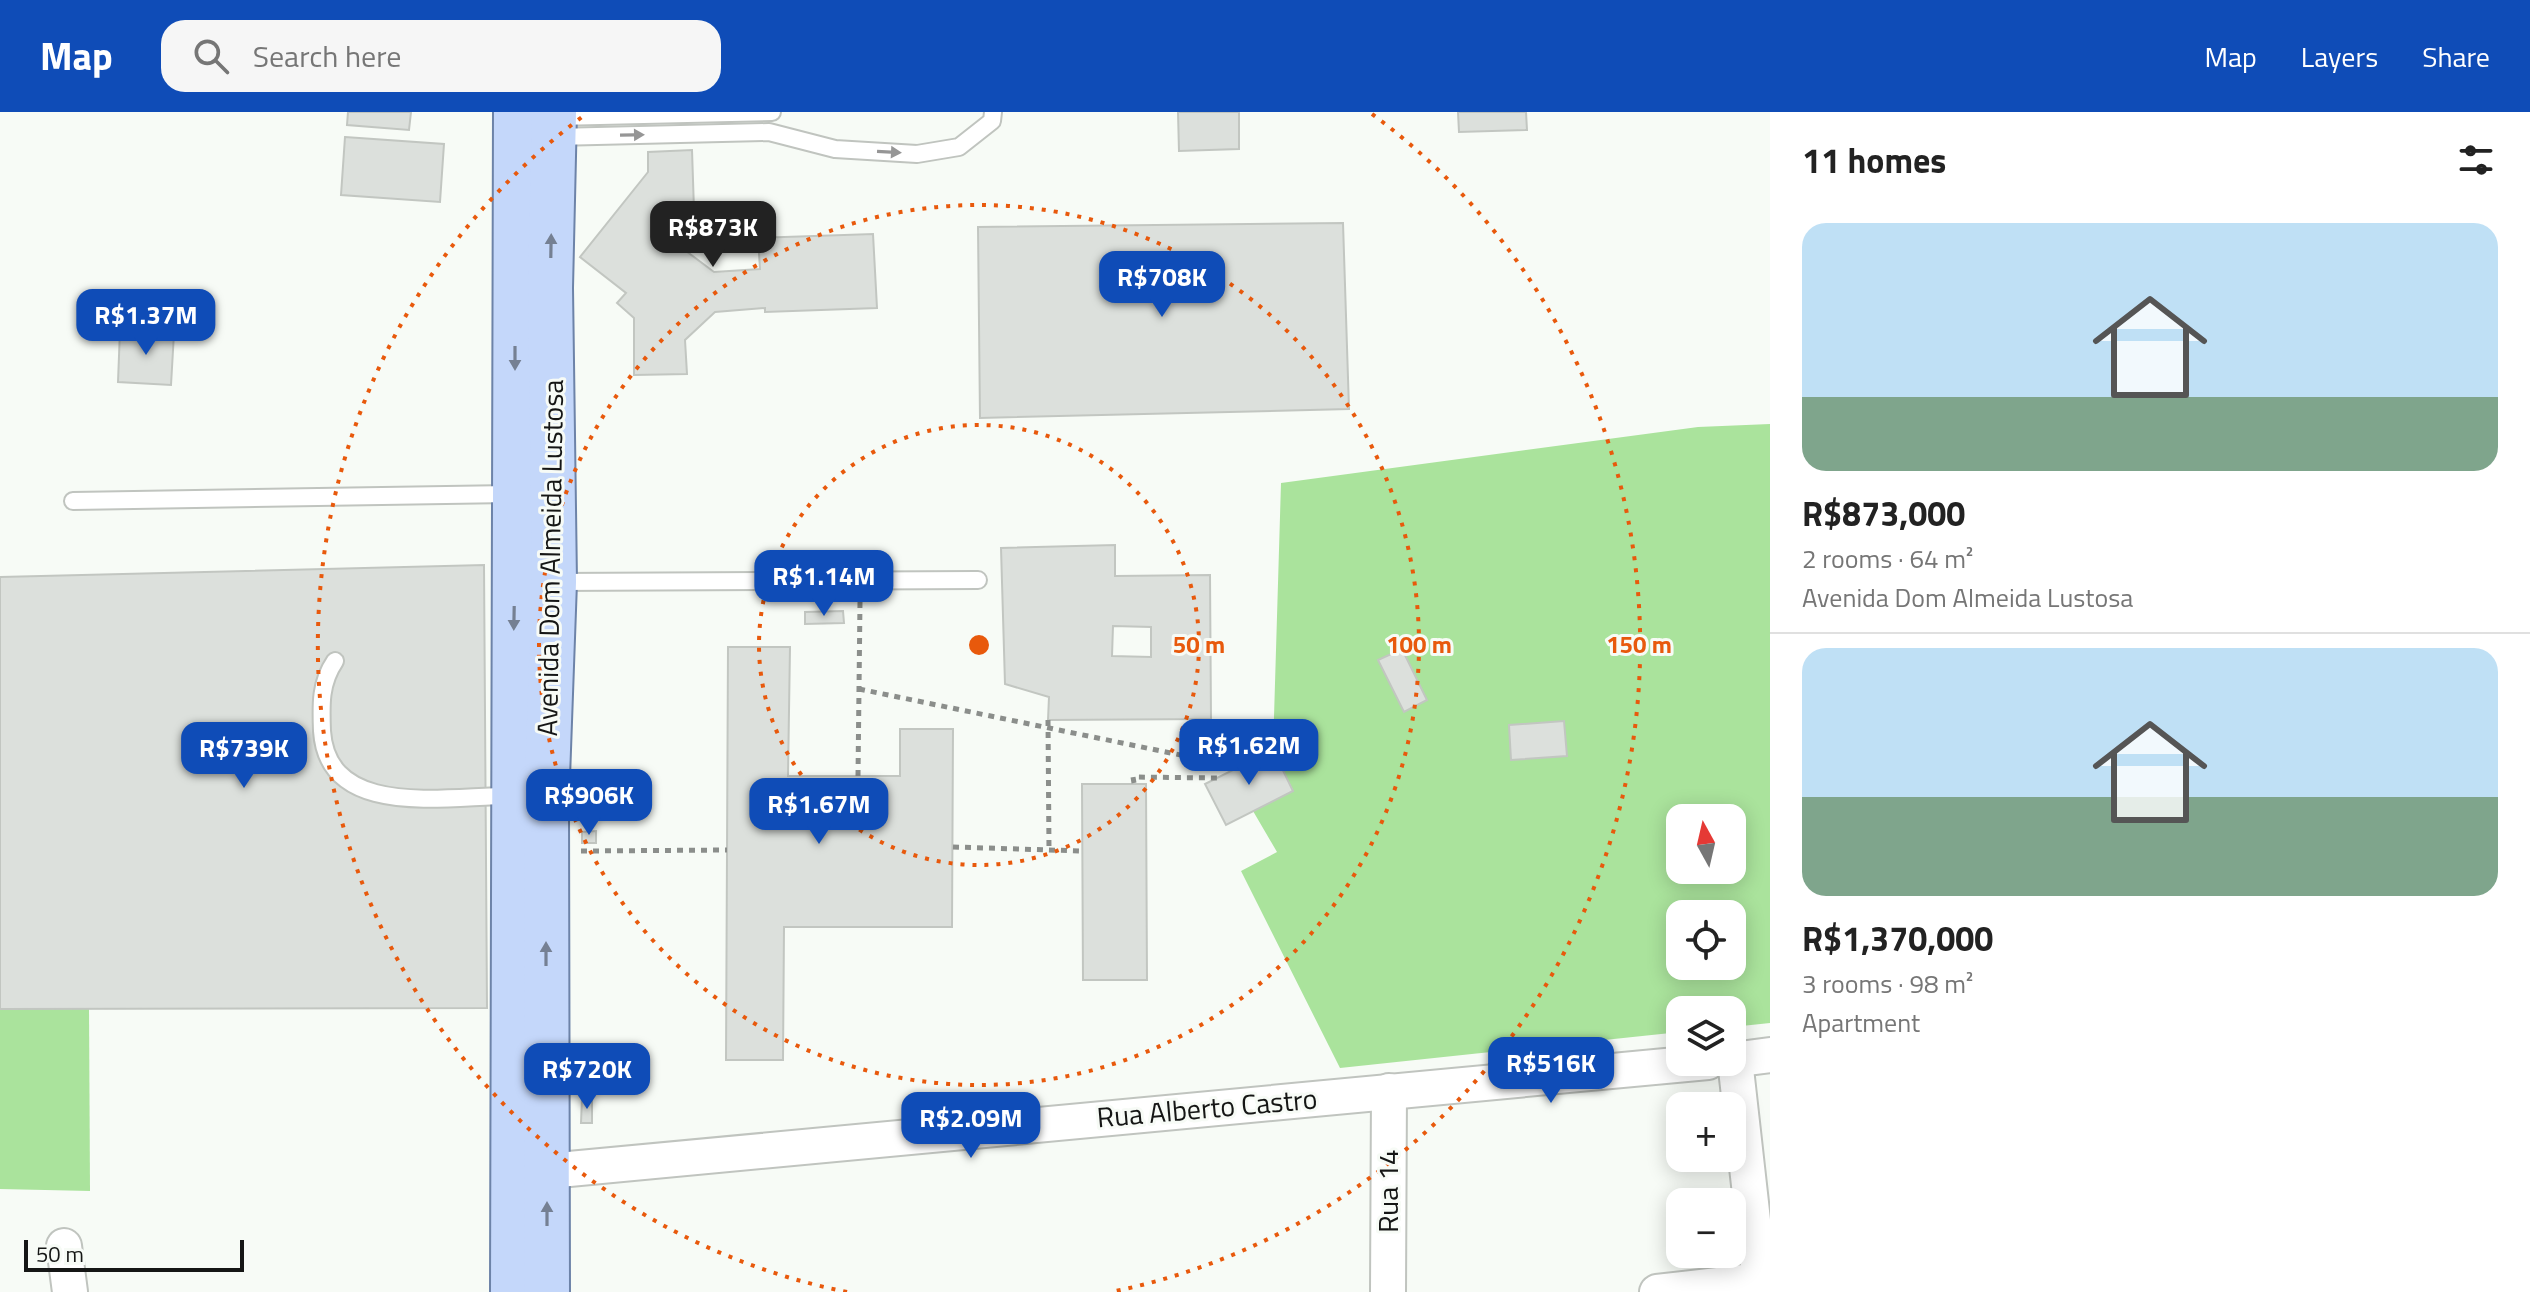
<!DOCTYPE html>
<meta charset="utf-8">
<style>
body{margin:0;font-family:"Titillium Web",sans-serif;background:#f6f6f6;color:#222;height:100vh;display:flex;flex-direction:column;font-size:30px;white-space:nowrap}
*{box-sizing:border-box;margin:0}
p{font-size:26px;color:#767676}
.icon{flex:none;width:44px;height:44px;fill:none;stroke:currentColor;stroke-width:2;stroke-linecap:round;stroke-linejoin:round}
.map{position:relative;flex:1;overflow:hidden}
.sheet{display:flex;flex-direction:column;background:#fff;width:760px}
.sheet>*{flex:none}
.needle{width:52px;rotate:352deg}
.controls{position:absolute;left:1666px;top:692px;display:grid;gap:16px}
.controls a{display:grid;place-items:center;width:80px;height:80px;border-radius:16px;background:#fff;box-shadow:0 4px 20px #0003;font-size:40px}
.scale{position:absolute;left:24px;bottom:20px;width:220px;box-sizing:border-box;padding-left:8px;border:4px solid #151615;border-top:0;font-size:22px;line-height:28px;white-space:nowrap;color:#151615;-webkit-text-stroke:6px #f7fbf6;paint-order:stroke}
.price{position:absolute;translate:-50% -68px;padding:0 18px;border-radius:16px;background:#0f4cb7;color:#fff;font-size:26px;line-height:52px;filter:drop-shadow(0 2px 4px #0008)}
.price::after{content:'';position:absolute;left:50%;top:48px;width:24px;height:18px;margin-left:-12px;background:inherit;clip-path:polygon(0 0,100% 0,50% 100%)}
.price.current{background:#222;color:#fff}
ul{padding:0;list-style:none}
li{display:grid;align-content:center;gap:16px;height:424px;padding:0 32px}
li+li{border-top:2px solid #e0e0e0}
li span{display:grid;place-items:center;height:248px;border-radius:24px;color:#555}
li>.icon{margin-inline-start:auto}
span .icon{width:144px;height:144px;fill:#fffc;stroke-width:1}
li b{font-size:34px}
h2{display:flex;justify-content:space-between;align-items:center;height:96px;padding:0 32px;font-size:34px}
header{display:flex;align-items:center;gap:48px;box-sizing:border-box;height:112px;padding:0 40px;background:#0f4cb7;color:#fff}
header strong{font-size:38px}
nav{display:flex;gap:44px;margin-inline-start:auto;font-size:28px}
.search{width:560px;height:72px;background:#f6f6f6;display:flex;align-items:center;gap:20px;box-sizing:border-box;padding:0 28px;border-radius:24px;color:#767676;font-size:30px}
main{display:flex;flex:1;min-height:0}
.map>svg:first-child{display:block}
</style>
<header>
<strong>Map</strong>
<div class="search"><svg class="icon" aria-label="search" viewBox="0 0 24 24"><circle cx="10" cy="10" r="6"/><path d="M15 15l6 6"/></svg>Search here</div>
<nav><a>Map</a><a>Layers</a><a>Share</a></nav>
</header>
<main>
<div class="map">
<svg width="1770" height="1180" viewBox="0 0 1770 1180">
<rect width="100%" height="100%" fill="#f7fbf6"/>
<g fill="#aae39c" fill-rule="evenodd">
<path d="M 1770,312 L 1770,911 L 1732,915 L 1732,898 L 1680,898 L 1680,920 L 1340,956 L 1241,759 L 1277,740 L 1253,699 L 1293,678 L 1273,638 L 1281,371 L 1698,315 ZM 1680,706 L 1732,706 L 1732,758 L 1680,758 ZM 1680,802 L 1732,802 L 1732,854 L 1680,854 Z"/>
<polygon points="89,895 90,1079 0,1077 0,897"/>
</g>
<g fill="#dce0dc" stroke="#c2c6c1" stroke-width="2" fill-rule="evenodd">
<polygon points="348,0 411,0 409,18 347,13"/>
<polygon points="1178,0 1239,0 1239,37 1179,39"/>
<polygon points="1458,0 1526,0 1527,18 1459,20"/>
<polygon points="345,25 444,32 440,90 341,83"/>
<polygon points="692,38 694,98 700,103 678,133 714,160 760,157 758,126 873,122 877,196 765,200 765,196 715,200 685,228 687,262 634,263 634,206 617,191 626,181 580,145 648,60 648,40"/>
<polygon points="1343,111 1349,297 980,306 978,115"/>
<polygon points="120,218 174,221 171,273 118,270"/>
<path d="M 1115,433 L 1115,464 L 1210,463 L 1211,607 L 1048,608 L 1049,585 L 1005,572 L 1001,436 ZM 1113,514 L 1151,515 L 1151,545 L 1112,544 Z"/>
<polygon points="484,453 487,896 0,897 0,465"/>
<polygon points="843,499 844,511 805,512 805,500"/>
<polygon points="728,535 790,535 788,664 900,664 900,617 953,617 952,815 784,815 783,948 726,948"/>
<polygon points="1402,537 1427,588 1404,600 1378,548"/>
<polygon points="1564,609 1567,644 1511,648 1509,613"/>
<polygon points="1273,638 1293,679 1226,713 1205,672"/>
<polygon points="1082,672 1146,672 1147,868 1083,868"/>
<polygon points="596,719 596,731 582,731 582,720"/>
<polygon points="582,986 592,986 592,1011 581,1011"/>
</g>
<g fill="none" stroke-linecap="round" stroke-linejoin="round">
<g stroke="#c0c4bf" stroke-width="20">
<g id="service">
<polyline points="556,5 772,0"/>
<polyline points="555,25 769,20 835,37 917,42 959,35 992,9 993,0"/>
<polyline points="73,389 512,382"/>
<polyline points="555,470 978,468"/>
<path d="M 335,549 C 320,571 321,593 322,619 C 328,709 449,683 512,684"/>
</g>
</g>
<g stroke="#c0c4bf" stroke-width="38">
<g id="minor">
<polyline points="1732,948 1770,943"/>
<polyline points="1735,948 1761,1180"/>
<polyline points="548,1059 1708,950"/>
<polyline points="64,1134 70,1180"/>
<polyline points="1388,1180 1389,979"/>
<polyline points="1657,1180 1770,1167"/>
</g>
</g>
<g stroke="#6d83a8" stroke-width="48">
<g id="primary">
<polyline points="513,1180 516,0"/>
<polyline points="547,1180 546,693 554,470 550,176 554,0"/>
</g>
</g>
<g stroke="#8b8e8b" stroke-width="5" stroke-dasharray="6 6" stroke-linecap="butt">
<polyline points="859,577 1239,655"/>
<polyline points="1048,608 1049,738"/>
<polyline points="858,664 860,490"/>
<polyline points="1134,671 1133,665 1218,666"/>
<polyline points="953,735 1082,739"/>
<polyline points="581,739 727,738"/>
</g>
<use href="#service" stroke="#fff" stroke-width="16"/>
<use href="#minor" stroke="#fff" stroke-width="34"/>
<use href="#primary" stroke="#c4d7fa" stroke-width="44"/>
</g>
<defs><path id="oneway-solid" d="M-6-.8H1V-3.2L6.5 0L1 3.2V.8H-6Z" transform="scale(2)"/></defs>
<g fill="#969696">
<use href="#oneway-solid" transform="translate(632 23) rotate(-1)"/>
<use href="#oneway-solid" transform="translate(889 40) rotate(3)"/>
</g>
<g fill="#758093">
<use href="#oneway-solid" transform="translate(551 134) rotate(-89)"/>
<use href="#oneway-solid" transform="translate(515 246) rotate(90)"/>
<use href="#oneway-solid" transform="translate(514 506) rotate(91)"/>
<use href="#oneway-solid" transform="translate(546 842) rotate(-90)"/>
<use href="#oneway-solid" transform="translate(547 1102) rotate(-90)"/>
</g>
<g fill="none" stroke="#e8590c" stroke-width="4" stroke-dasharray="4 8">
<circle cx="979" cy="533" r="220"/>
<circle cx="979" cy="533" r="440"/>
<path d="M847 1180A660 660 0 0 1 586 2M1372 2A660 660 0 0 1 1111 1180"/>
</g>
<g text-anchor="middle" stroke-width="6" stroke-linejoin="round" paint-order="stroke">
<g font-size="28" fill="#151615" stroke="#f7fbf6">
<text transform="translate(550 446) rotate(-89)" y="10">Avenida Dom Almeida Lustosa</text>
<text transform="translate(1207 996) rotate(-5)" y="10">Rua Alberto Castro</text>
<text transform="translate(1388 1079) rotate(-90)" y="10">Rua 14</text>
</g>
</g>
<circle cx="979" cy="533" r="12" fill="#e8590c" stroke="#f7fbf6" stroke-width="4"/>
<g font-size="24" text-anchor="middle" font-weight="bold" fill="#e8590c" stroke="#f7fbf6" stroke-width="6" stroke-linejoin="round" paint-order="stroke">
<text x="1199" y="541">50 m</text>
<text x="1419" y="541">100 m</text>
<text x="1639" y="541">150 m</text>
</g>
</svg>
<div class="controls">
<a><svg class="needle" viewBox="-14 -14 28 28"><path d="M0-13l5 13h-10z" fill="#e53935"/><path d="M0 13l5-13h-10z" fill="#767676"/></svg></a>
<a><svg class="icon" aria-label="locate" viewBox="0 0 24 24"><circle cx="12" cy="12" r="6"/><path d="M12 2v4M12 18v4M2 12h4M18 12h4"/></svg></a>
<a><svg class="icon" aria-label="layers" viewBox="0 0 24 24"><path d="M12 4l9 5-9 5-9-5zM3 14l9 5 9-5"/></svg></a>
<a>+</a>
<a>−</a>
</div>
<div class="scale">50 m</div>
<b class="price current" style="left:713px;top:157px">R$873K</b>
<b class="price" style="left:1162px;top:207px">R$708K</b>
<b class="price" style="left:146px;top:245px">R$1.37M</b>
<b class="price" style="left:824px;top:506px">R$1.14M</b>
<b class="price" style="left:1249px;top:675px">R$1.62M</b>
<b class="price" style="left:244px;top:678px">R$739K</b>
<b class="price" style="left:589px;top:725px">R$906K</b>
<b class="price" style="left:819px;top:734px">R$1.67M</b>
<b class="price" style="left:1551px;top:993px">R$516K</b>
<b class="price" style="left:587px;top:999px">R$720K</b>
<b class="price" style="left:971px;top:1048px">R$2.09M</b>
</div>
<section class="sheet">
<h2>11 homes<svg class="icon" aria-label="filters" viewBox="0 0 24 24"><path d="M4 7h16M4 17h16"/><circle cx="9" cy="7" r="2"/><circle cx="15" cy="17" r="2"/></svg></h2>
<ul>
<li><span style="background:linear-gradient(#bfe0f5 70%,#7fa58c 0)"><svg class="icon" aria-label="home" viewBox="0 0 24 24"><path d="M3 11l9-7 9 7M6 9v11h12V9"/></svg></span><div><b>R$873,000</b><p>2 rooms · 64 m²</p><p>Avenida Dom Almeida Lustosa</p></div></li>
<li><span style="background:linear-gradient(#bfe0f5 60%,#7fa58c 0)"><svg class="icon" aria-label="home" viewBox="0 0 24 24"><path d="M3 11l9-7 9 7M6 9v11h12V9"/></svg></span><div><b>R$1,370,000</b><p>3 rooms · 98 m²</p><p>Apartment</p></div></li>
</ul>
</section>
</main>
